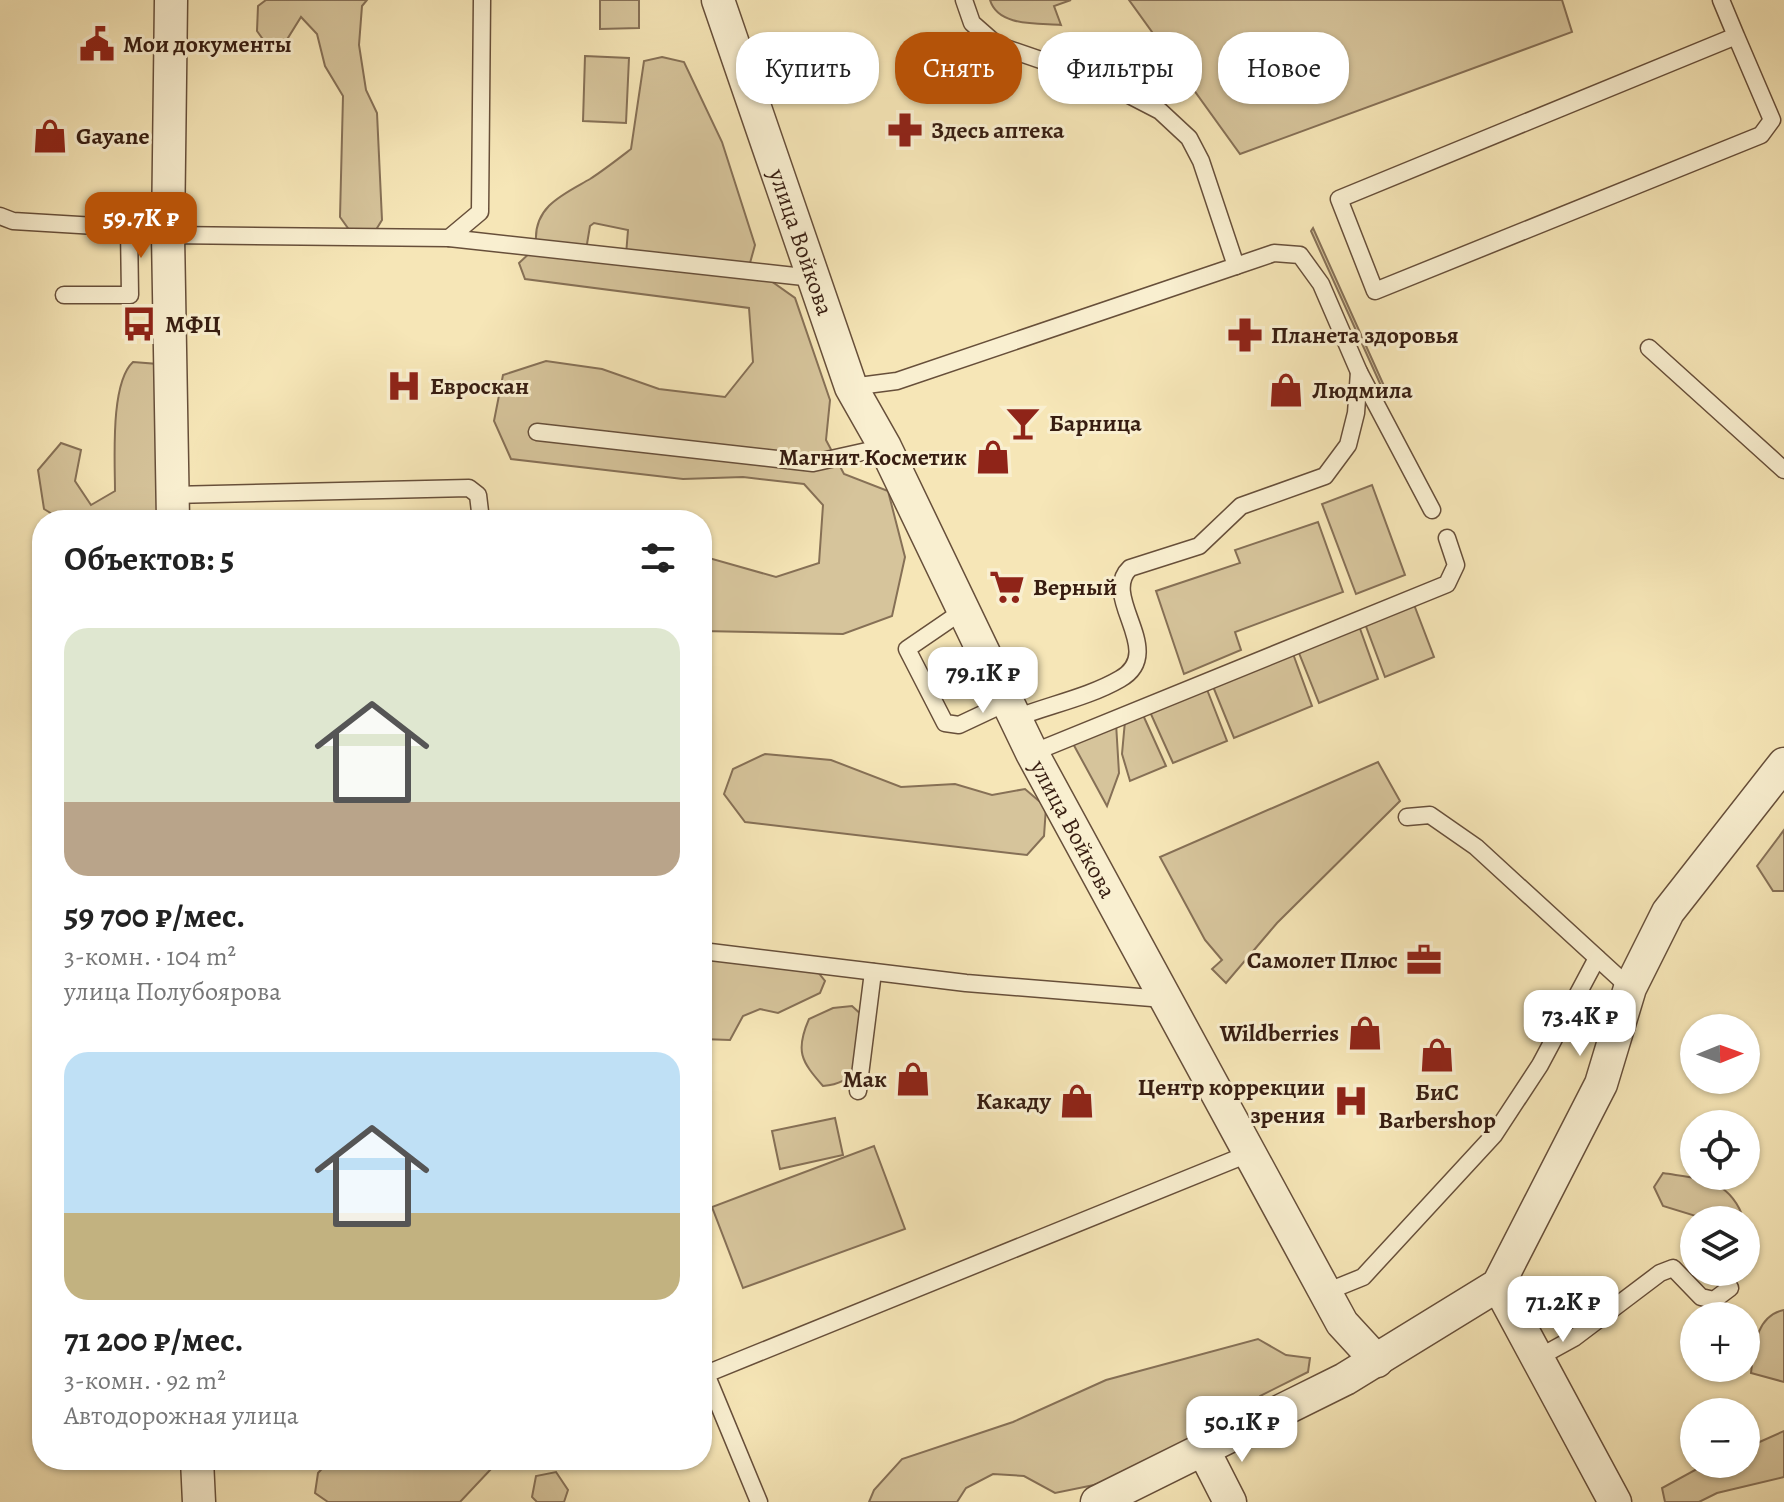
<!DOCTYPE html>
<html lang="ru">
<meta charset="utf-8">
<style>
body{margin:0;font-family:Alegreya,serif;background:#f2f2f2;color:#222;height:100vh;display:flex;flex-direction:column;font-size:30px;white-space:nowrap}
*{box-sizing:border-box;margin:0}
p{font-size:26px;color:#767676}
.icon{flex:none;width:44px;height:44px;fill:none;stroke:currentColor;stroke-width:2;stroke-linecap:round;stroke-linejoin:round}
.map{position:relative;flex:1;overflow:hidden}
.side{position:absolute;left:32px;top:510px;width:680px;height:960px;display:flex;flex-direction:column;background:#fff;border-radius:32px;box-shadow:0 2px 6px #0004}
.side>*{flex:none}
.guide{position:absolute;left:736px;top:32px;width:760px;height:72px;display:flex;gap:16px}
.needle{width:52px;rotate:89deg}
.controls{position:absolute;left:1680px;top:1014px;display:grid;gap:16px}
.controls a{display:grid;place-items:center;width:80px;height:80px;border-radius:50%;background:#fff;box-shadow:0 2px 6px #0004;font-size:40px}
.price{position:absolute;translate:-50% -68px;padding:0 18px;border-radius:16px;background:#fff;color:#222;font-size:26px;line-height:52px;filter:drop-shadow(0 2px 4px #0008)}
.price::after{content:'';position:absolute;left:50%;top:48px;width:24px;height:18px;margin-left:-12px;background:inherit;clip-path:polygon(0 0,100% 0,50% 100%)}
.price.current{background:#b45309;color:#fff}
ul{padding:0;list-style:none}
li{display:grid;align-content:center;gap:16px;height:424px;padding:0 32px}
li span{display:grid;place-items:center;height:248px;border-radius:24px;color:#555}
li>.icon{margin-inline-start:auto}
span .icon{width:144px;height:144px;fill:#fffc;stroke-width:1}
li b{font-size:34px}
h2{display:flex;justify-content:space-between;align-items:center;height:96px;padding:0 32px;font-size:34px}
.tag{padding:0 28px;border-radius:32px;background:#fff;box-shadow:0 2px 6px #0004;font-size:28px;line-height:72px}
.tag.current{background:#b45309;color:#fff}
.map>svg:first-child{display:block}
</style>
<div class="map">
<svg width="1784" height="1502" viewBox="0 0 1784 1502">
<rect width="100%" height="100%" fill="#f6e6b7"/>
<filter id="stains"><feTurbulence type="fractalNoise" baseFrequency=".0025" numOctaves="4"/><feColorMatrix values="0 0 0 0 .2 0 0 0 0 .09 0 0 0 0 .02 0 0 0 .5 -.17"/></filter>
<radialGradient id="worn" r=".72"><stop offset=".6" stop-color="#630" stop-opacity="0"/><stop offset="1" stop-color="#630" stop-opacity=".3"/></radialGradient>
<g fill="#d6c49b" stroke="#867056" stroke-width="2">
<polygon points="266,0 367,0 362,6 359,45 366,90 377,113 382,220 374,233 350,231 340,217 343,96 325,66 317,34 301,17 286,41 267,45 257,31 258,6"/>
<polygon points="600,0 639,0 639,28 600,29"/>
<path d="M 990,0 L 1071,0 L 1054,6 L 1061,25 C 1038,23 998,27 990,0 Z"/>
<polygon points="1129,0 1562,0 1572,32 1240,154"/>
<polygon points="585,56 629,58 626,123 583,121"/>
<path d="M 662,57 L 684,62 L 722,142 L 755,245 L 750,263 L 626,255 L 628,230 L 594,223 L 590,226 L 586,250 L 536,241 C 534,206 564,194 590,179 C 604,170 618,159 631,149 L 644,61 Z"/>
<polygon points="1313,228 1385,388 1382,388 1311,231"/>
<polygon points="533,250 771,281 795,298 830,400 826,440 844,474 888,491 905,557 892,616 843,634 702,631 702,556 776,577 819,563 823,505 804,484 743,477 683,479 511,459 494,421 503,375 546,361 602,369 659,389 725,397 753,362 749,308 525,279 519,263"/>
<path d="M 133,362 L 158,364 L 167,520 L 62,520 L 44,509 L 38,470 L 61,443 L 81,450 L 75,481 L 91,505 L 115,491 C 115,460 110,383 133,362 Z"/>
<polygon points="1372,485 1405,575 1356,594 1322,504"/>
<polygon points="1318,522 1343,592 1235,632 1241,650 1184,674 1156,591 1240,563 1235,550"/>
<polygon points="1413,602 1434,657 1385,677 1364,621"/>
<polygon points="1358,623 1378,679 1319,703 1297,648"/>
<polygon points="1292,651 1312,706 1234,738 1212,684"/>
<polygon points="1206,687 1227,741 1173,763 1150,712"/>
<polygon points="1143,715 1166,766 1130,781 1122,754 1125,721"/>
<polygon points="1116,723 1119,773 1107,806 1071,740"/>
<polygon points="765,754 831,760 901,787 955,784 992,795 1025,789 1046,807 1044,836 1027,855 745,822 724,794 733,769"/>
<polygon points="1378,762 1400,801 1277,923 1226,983 1212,969 1222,960 1205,940 1160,857"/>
<polygon points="1784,830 1784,891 1773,891 1757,866"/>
<polygon points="702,959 817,971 825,981 820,993 778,1013 760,1009 743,1016 730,1040 702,1039"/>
<path d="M 852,1006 L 865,1018 C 860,1052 865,1082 823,1086 C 801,1061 795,1051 809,1019 L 833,1008 Z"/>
<polygon points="835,1118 843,1155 780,1169 772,1131"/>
<polygon points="874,1146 905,1229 743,1288 712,1207"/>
<path d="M 1663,1173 C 1700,1179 1730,1178 1744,1220 L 1698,1220 L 1696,1216 L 1663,1206 L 1654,1187 Z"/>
<path d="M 1784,1310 L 1784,1382 L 1751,1373 C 1754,1349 1755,1316 1784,1310 Z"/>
<polygon points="1258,1339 1286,1355 1310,1358 1308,1372 1260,1396 1242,1418 1175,1457 1094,1485 1055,1493 1024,1476 993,1474 966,1488 957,1502 869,1502 874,1490 902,1459 1013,1422 1106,1380"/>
<polygon points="1784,1431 1784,1477 1717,1493 1699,1502 1665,1502 1662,1488 1706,1464 1746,1464 1746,1448"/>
<polygon points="330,1460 534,1460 524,1467 491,1469 460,1502 328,1502 315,1493 318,1473"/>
<polygon points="556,1472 568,1490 564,1502 537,1502 532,1497 536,1476"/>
</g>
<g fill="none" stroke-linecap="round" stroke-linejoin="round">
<g stroke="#674f3a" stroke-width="19">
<g id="service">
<polyline points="1721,0 1736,36 1339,199 1375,291 1761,135 1772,120 1736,36"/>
<polyline points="1083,55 1102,81"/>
<polyline points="0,216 13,221 129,228 168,235 449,238 480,212 482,0"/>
<polyline points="449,238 813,278"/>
<polyline points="1236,266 1274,253 1300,255 1321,284 1359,372 1432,510"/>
<polyline points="64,295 130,295 129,228"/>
<polyline points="1649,348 1784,470"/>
<polyline points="851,387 897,381 1236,266 1201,161 1189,138 1160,111 1102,81 997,45 972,23 964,0"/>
<polyline points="537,432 813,463 885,447"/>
<polyline points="172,495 469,488 478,495 481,520"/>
<polyline points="964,610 907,649 945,723 959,725 1008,702"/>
<path d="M 1016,718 C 1049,705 1089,697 1120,679 C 1168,652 1099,597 1130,568 L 1199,546 L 1241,506 L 1325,476 L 1348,445 L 1356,413 L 1359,372"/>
<polyline points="1032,753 1447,584 1456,565 1447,538"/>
<polyline points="1407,817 1430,815 1476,847 1630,988"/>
<polyline points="702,951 966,983 1164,999"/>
<polyline points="858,1091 873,972"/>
<polyline points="1326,1292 1363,1277 1494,1135 1540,1065 1597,958"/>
<polyline points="1534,1360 1574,1338 1660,1273 1673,1268 1701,1297 1714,1300 1730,1288"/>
<polyline points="759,1502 706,1374 1248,1154"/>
</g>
</g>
<g stroke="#674f3a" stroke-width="35">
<g id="minor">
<polyline points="171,0 168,235 173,520"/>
<path id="s1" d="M 718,0 L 851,387 L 885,447 L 1032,753 L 1342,1323 L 1377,1361"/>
<polyline points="1498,1285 1615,1502"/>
<polyline points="1204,1451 1230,1502"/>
<polyline points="197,1460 199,1502"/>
<polyline points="1097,1502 1345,1379 1498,1285 1601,1084 1630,988 1668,912 1784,764"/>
</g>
</g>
<use href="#service" stroke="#f9efd0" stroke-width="16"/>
<use href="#minor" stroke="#f9efd0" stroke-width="32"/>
</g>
<defs>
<g id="civic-bare" transform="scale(2.76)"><path d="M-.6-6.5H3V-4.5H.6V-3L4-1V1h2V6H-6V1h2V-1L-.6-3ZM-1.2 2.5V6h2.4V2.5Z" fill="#8f2418" stroke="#f9efd0" stroke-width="2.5" paint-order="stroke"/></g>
<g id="pharmacy-bare" transform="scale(2.76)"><path d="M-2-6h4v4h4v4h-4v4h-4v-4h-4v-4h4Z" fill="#8f2418" stroke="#f9efd0" stroke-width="2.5" paint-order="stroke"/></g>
<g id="shop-bare" transform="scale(2.76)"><path d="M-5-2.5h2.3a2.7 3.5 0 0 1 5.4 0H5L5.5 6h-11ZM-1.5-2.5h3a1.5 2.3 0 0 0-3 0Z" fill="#8f2418" stroke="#f9efd0" stroke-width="2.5" paint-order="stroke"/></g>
<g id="bus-bare" transform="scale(2.76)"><path d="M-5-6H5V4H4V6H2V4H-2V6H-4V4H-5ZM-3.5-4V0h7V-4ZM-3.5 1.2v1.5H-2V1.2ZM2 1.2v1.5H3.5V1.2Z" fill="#8f2418" stroke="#f9efd0" stroke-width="2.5" paint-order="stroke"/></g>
<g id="hospital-bare" transform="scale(2.76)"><path d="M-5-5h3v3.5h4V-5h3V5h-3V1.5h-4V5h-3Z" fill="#8f2418" stroke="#f9efd0" stroke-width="2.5" paint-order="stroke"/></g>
<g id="bar-bare" transform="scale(2.76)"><path d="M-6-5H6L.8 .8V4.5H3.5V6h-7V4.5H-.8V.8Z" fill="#8f2418" stroke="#f9efd0" stroke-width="2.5" paint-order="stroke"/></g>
<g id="supermarket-bare" transform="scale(2.76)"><path d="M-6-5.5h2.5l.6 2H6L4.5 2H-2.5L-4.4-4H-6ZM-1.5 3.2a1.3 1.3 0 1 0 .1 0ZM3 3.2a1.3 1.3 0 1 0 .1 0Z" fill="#8f2418" stroke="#f9efd0" stroke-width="2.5" paint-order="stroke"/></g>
<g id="office-bare" transform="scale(2.76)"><path d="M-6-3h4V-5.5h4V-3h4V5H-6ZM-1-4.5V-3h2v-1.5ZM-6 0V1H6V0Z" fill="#8f2418" stroke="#f9efd0" stroke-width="2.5" paint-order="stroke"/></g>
</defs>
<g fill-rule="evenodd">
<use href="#civic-bare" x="97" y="44"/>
<use href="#pharmacy-bare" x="905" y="130"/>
<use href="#shop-bare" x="50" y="136"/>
<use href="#bus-bare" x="139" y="324"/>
<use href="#pharmacy-bare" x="1245" y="335"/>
<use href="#hospital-bare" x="404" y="386"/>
<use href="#shop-bare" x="1286" y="390"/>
<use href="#bar-bare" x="1023" y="423"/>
<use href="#shop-bare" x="993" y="457"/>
<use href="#supermarket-bare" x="1007" y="587"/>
<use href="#office-bare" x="1424" y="960"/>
<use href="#shop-bare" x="1365" y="1033"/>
<use href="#shop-bare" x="1437" y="1055"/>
<use href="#shop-bare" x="913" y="1079"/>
<use href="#shop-bare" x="1077" y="1101"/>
<use href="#hospital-bare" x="1351" y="1101"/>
</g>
<g text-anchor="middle" stroke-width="6" stroke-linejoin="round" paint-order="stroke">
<g font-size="24" font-weight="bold" fill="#371d11" stroke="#f9efd0" text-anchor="start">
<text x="123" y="52">Мои документы</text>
<text x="931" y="138">Здесь аптека</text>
<text x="76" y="144">Gayane</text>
<text x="165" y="332">МФЦ</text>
<text x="1271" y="343">Планета здоровья</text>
<text x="430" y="394">Евроскан</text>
<text x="1312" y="398">Людмила</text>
<text x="1049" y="431">Барница</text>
<text x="967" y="465" text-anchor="end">Магнит Косметик</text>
<text x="1033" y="595">Верный</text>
<text x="1398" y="968" text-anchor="end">Самолет Плюс</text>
<text x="1339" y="1041" text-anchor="end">Wildberries</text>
<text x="887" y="1087" text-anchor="end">Мак</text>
<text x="1325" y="1095" text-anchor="end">Центр коррекции<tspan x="1325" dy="28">зрения</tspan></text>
<text x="1437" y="1100" text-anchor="middle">БиС<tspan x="1437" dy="28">Barbershop</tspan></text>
<text x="1051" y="1109" text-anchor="end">Какаду</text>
</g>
<g font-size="24" fill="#371d11" stroke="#f9efd0">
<text dy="8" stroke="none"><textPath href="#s1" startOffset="256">улица Войкова</textPath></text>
<text dy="8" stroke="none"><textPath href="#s1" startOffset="904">улица Войкова</textPath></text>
</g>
</g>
<rect width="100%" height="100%" filter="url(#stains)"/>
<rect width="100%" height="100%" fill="url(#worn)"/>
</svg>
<div class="controls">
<a><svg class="needle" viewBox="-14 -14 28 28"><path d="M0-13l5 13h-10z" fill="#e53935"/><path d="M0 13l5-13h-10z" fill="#767676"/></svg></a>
<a><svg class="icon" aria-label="locate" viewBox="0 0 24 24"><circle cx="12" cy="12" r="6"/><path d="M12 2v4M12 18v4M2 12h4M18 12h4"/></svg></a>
<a><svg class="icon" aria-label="layers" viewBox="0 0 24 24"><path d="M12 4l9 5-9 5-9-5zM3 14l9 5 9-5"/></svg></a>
<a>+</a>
<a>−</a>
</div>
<b class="price current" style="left:141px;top:260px">59.7K ₽</b>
<b class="price" style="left:983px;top:715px">79.1K ₽</b>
<b class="price" style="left:1580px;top:1058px">73.4K ₽</b>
<b class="price" style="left:1563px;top:1344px">71.2K ₽</b>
<b class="price" style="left:1242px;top:1464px">50.1K ₽</b>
<div class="guide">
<a class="tag">Купить</a>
<a class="tag current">Снять</a>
<a class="tag">Фильтры</a>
<a class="tag">Новое</a>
</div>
<section class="side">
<h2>Объектов: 5<svg class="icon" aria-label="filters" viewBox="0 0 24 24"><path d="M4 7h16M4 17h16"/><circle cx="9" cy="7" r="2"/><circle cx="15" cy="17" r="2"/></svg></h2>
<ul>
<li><span style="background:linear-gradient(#dfe7d0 70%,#b9a48a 0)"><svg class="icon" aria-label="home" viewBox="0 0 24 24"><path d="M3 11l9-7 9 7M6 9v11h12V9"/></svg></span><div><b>59 700 ₽/мес.</b><p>3-комн. · 104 m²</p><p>улица Полубоярова</p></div></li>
<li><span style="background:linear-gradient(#bfe0f5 65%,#c2b280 0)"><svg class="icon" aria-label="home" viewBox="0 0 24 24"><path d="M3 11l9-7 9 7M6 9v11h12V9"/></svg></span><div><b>71 200 ₽/мес.</b><p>3-комн. · 92 m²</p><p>Автодорожная улица</p></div></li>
</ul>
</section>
</div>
